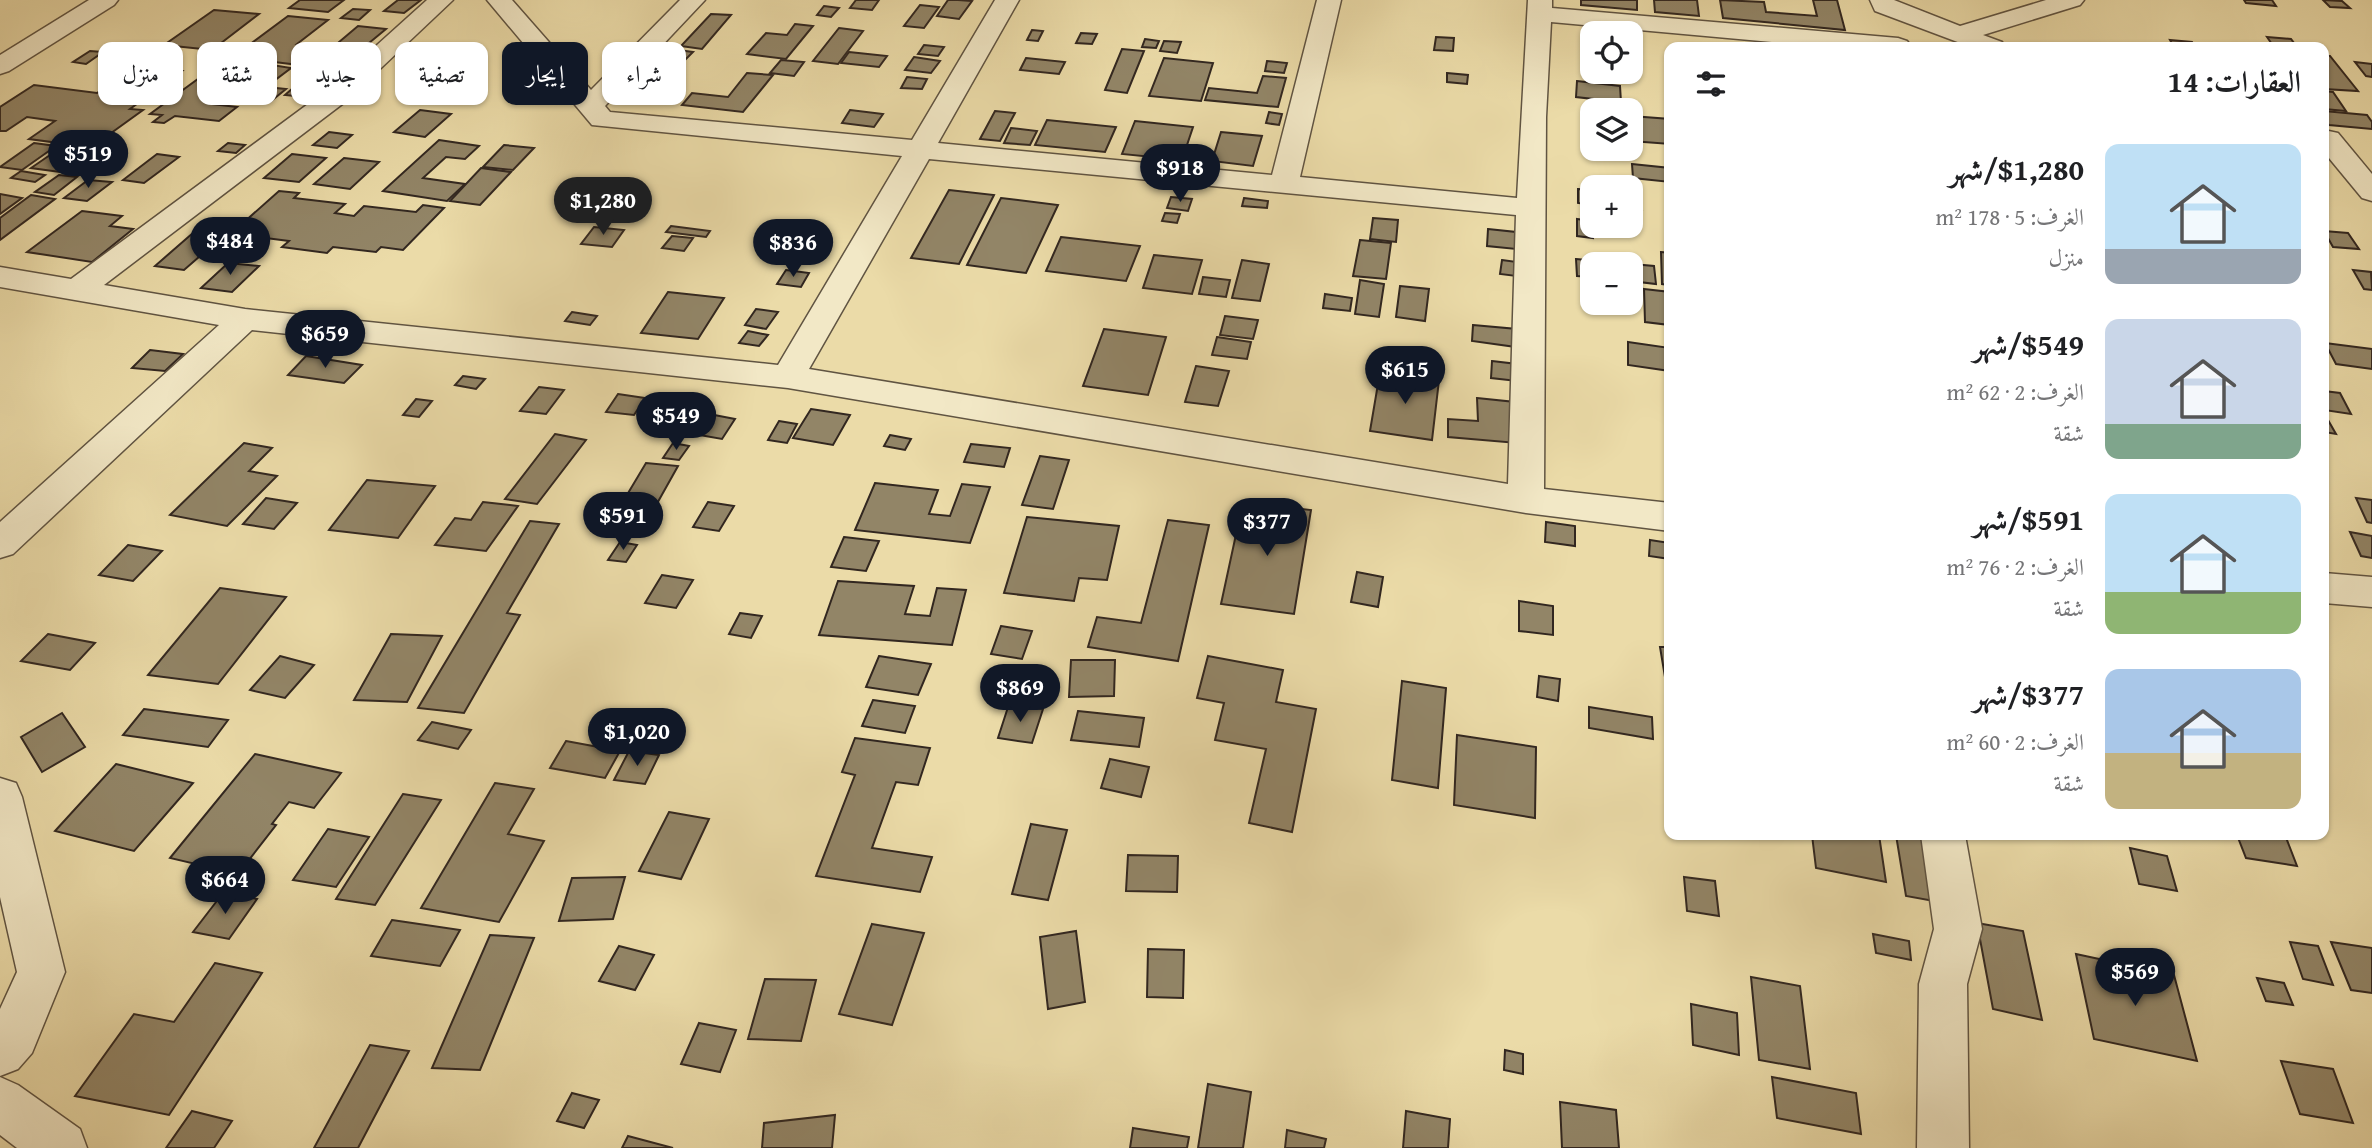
<!DOCTYPE html>
<html lang="ar">
<meta charset="utf-8">
<style>
body{margin:0;font-family:"Gentium Book Plus",Amiri,serif;background:#f2f2f2;color:#202124;direction:rtl;height:100vh;display:flex;flex-direction:column;font-size:26px;white-space:nowrap}
*{box-sizing:border-box;margin:0}
p{font-size:23px;color:#757577}
.icon{flex:none;width:38px;height:38px;fill:none;stroke:currentColor;stroke-width:2;stroke-linecap:round;stroke-linejoin:round}
.map{position:relative;flex:1;overflow:hidden;direction:ltr}
.details{position:absolute;left:1664px;top:42px;width:665px;height:798px;display:flex;flex-direction:column;background:#fff;border-radius:14px;box-shadow:0 2px 5px #0004;direction:rtl}
.details>*{flex:none}
.banner{position:absolute;left:21px;top:42px;width:665px;height:63px;direction:rtl;display:flex;gap:14px}
.controls{position:absolute;left:1580px;top:21px;display:grid;gap:14px}
.controls a{display:grid;place-items:center;width:63px;height:63px;border-radius:14px;background:#fff;box-shadow:0 2px 5px #0004;font-size:35px}
.price{position:absolute;translate:-50% -60px;padding:0 16px;border-radius:24px;background:#111827;color:#fff;font-size:23px;line-height:46px;filter:drop-shadow(0 2px 4px #0008)}
.price::after{content:'';position:absolute;left:50%;top:42px;width:21px;height:16px;margin-left:-10px;background:inherit;clip-path:polygon(0 0,100% 0,50% 100%)}
.price.current{background:#222;color:#fff}
ul{padding:0;list-style:none}
li{display:flex;align-items:center;gap:21px;height:175px;padding:0 28px}
li span{display:grid;place-items:center;flex:none;width:196px;height:140px;border-radius:14px;color:#555}
li>.icon{margin-inline-start:auto}
span .icon{width:84px;height:84px;fill:#fffc;stroke-width:1}
li b{font-size:30px}
h2{display:flex;justify-content:space-between;align-items:center;height:84px;padding:0 28px;font-size:30px}
.tag{padding:0 24px;border-radius:14px;background:#fff;box-shadow:0 2px 5px #0004;font-size:24px;line-height:63px}
.tag.current{background:#111827;color:#fff}
.map>svg:first-child{display:block}
</style>
<div class="map">
<svg width="2372" height="1148" viewBox="0 0 2372 1148">
<rect width="100%" height="100%" fill="#ebdba8"/>
<filter id="stains"><feTurbulence type="fractalNoise" baseFrequency=".00286" numOctaves="4"/><feColorMatrix values="0 0 0 0 .2 0 0 0 0 .09 0 0 0 0 .02 0 0 0 .5 -.17"/></filter>
<radialGradient id="worn" r=".72"><stop offset=".6" stop-color="#630" stop-opacity="0"/><stop offset="1" stop-color="#630" stop-opacity=".3"/></radialGradient>
<g fill="#928567" stroke="#322720" stroke-width="2">
<polygon points="300,0 344,0 328,12 289,8"/>
<polygon points="398,0 421,0 404,13 384,11"/>
<polygon points="856,0 879,0 872,10 850,8"/>
<polygon points="948,0 958,0 972,1 959,19 937,16"/>
<polygon points="1581,0 1637,0 1637,10 1581,5"/>
<polygon points="1654,0 1697,0 1699,16 1655,12"/>
<polygon points="1720,0 1764,2 1766,12 1817,16 1813,0 1837,0 1845,30 1723,18"/>
<polygon points="2244,0 2272,0 2276,6 2246,3"/>
<polygon points="2323,0 2342,1 2350,8 2330,7"/>
<polygon points="920,5 939,7 924,28 904,26"/>
<polygon points="824,6 839,8 831,17 817,15"/>
<polygon points="353,9 370,10 359,20 341,18"/>
<polygon points="214,10 259,14 212,50 164,45"/>
<polygon points="711,14 731,15 702,49 681,46"/>
<polygon points="288,16 328,20 297,44 332,48 358,26 386,29 329,76 314,74 323,68 233,57"/>
<polygon points="795,24 813,26 786,59 747,54 766,33 787,35"/>
<polygon points="839,28 863,31 838,64 813,61"/>
<polygon points="1032,30 1043,31 1038,41 1027,40"/>
<polygon points="1081,33 1097,34 1092,44 1076,43"/>
<polygon points="1436,37 1454,38 1453,51 1434,50"/>
<polygon points="2267,37 2291,39 2297,47 2274,47"/>
<polygon points="1145,39 1159,41 1156,48 1142,47"/>
<polygon points="2170,40 2192,42 2195,47 2174,47"/>
<polygon points="1164,41 1181,42 1177,53 1160,51"/>
<polygon points="924,45 944,47 938,56 918,54"/>
<polygon points="1122,49 1144,51 1127,93 1105,90"/>
<polygon points="678,50 693,52 685,60 671,58"/>
<polygon points="90,51 103,52 86,64 73,62"/>
<polygon points="849,52 887,56 879,67 841,63"/>
<polygon points="2324,56 2330,56 2358,91 2324,89"/>
<polygon points="914,57 940,61 931,73 905,70"/>
<polygon points="1026,58 1065,62 1059,74 1020,70"/>
<polygon points="1164,58 1213,63 1201,101 1149,96"/>
<polygon points="781,60 804,62 794,76 770,73"/>
<polygon points="1267,61 1287,63 1284,73 1265,71"/>
<polygon points="2355,62 2372,64 2372,77 2366,76"/>
<polygon points="217,65 238,67 208,90 228,92 212,104 237,107 219,121 175,116 164,123 153,122 162,115 150,114"/>
<polygon points="272,65 291,68 266,87 286,89 270,102 247,99 260,88 244,87"/>
<polygon points="136,66 182,71 130,109 143,110 107,136 93,134 80,144 96,146 60,172 31,168 66,144 29,139 55,121 27,117 6,131 0,131 0,107 34,85 97,93"/>
<polygon points="747,73 773,75 743,112 682,105 692,93 728,97"/>
<polygon points="1447,73 1468,75 1467,84 1447,82"/>
<polygon points="1263,76 1286,78 1278,107 1205,100 1209,88 1257,93"/>
<polygon points="907,77 927,79 922,89 901,88"/>
<polygon points="1577,81 1620,86 1621,102 1576,97"/>
<polygon points="650,85 672,88 660,102 638,99"/>
<polygon points="293,88 314,90 306,97 285,95"/>
<polygon points="2324,91 2333,92 2346,111 2324,109"/>
<polygon points="420,110 451,114 425,137 394,132"/>
<polygon points="850,110 883,114 874,127 842,123"/>
<polygon points="995,111 1015,113 1000,141 980,139"/>
<polygon points="2324,111 2367,115 2372,122 2372,129 2329,125 2324,118"/>
<polygon points="1269,112 1282,114 1279,125 1266,123"/>
<polygon points="1631,116 1670,119 1670,144 1631,141"/>
<polygon points="1047,120 1116,127 1105,152 1035,145"/>
<polygon points="1135,121 1193,127 1182,160 1122,154"/>
<polygon points="1011,128 1037,131 1030,145 1004,143"/>
<polygon points="329,132 352,135 337,148 313,145"/>
<polygon points="1221,132 1262,136 1253,166 1212,161"/>
<polygon points="439,140 479,146 465,159 446,157 423,178 465,184 447,201 383,191"/>
<polygon points="34,143 56,146 22,170 0,167"/>
<polygon points="228,143 245,145 236,153 218,151"/>
<polygon points="504,145 534,148 513,170 483,167"/>
<polygon points="157,154 179,157 144,183 123,180"/>
<polygon points="292,154 326,158 299,182 264,178"/>
<polygon points="344,158 379,162 350,189 314,184"/>
<polygon points="1632,164 1670,168 1670,182 1633,178"/>
<polygon points="481,168 511,172 480,205 450,201"/>
<polygon points="21,171 45,175 35,182 11,178"/>
<polygon points="59,175 77,177 54,195 35,192"/>
<polygon points="88,180 112,182 87,201 64,198"/>
<polygon points="1578,189 1592,190 1592,205 1578,203"/>
<polygon points="949,190 994,195 959,264 911,258"/>
<polygon points="279,191 299,193 294,198 345,204 335,213 354,216 364,206 416,212 423,205 444,208 403,250 381,247 376,252 333,247 327,253 282,247 289,241 251,236 256,232 242,230 250,224 243,223"/>
<polygon points="0,194 22,198 0,214"/>
<polygon points="31,195 55,199 0,240 0,218"/>
<polygon points="1631,195 1641,196 1642,210 1631,209"/>
<polygon points="1171,197 1192,199 1188,211 1167,208"/>
<polygon points="1001,198 1058,205 1026,273 967,265"/>
<polygon points="1244,198 1268,201 1267,208 1242,206"/>
<polygon points="82,211 122,216 110,226 133,229 92,262 27,252"/>
<polygon points="1165,213 1180,214 1177,223 1162,221"/>
<polygon points="1373,218 1398,220 1396,242 1370,239"/>
<polygon points="1577,219 1592,221 1593,238 1577,236"/>
<polygon points="671,226 710,231 706,237 666,232"/>
<polygon points="594,227 624,230 612,247 581,244"/>
<polygon points="1488,229 1516,232 1516,249 1487,246"/>
<polygon points="2324,231 2348,233 2359,249 2333,247"/>
<polygon points="194,232 223,236 184,270 155,266"/>
<polygon points="672,236 693,238 684,251 662,248"/>
<polygon points="1061,237 1140,246 1126,281 1046,271"/>
<polygon points="1360,240 1391,243 1386,279 1353,276"/>
<polygon points="1661,252 1670,253 1670,285 1662,284"/>
<polygon points="1154,255 1202,260 1192,294 1143,288"/>
<polygon points="1576,259 1654,266 1656,284 1631,281 1631,264 1592,264 1592,277 1577,276"/>
<polygon points="1242,260 1269,264 1260,301 1232,298"/>
<polygon points="1502,260 1517,262 1516,276 1500,274"/>
<polygon points="228,263 259,266 232,292 201,288"/>
<polygon points="786,270 809,273 801,287 777,284"/>
<polygon points="2353,270 2371,272 2372,290 2364,289"/>
<polygon points="1203,277 1230,280 1226,297 1199,294"/>
<polygon points="1360,280 1384,284 1379,317 1355,314"/>
<polygon points="1400,286 1429,289 1425,321 1396,317"/>
<polygon points="1644,289 1670,292 1670,325 1645,322"/>
<polygon points="668,292 724,298 698,339 641,333"/>
<polygon points="1325,294 1352,298 1350,311 1323,308"/>
<polygon points="756,309 778,312 766,329 745,325"/>
<polygon points="572,312 597,316 590,325 565,321"/>
<polygon points="1225,316 1258,320 1253,339 1220,335"/>
<polygon points="1473,325 1517,329 1516,347 1472,341"/>
<polygon points="1104,329 1166,337 1148,395 1083,386"/>
<polygon points="748,331 768,335 759,346 739,343"/>
<polygon points="1217,337 1251,342 1247,359 1212,355"/>
<polygon points="1628,342 1670,348 1670,371 1628,365"/>
<polygon points="2325,343 2372,349 2372,369 2336,364"/>
<polygon points="150,350 183,354 165,371 132,368"/>
<polygon points="306,356 362,365 344,383 288,375"/>
<polygon points="1406,361 1432,364 1431,375 1405,372"/>
<polygon points="1492,361 1517,364 1517,381 1491,378"/>
<polygon points="1196,366 1229,371 1218,406 1185,402"/>
<polygon points="1380,372 1439,380 1432,440 1370,431"/>
<polygon points="463,376 485,379 476,389 455,385"/>
<polygon points="539,387 564,390 546,414 520,411"/>
<polygon points="2324,391 2340,393 2351,414 2324,410"/>
<polygon points="618,394 645,398 634,415 606,412"/>
<polygon points="1477,398 1515,402 1517,443 1448,437 1448,419 1478,421"/>
<polygon points="416,399 432,401 419,417 403,415"/>
<polygon points="811,409 850,415 833,445 793,438"/>
<polygon points="2324,413 2336,434 2324,432"/>
<polygon points="709,414 735,419 722,439 694,434"/>
<polygon points="779,421 797,424 787,443 768,440"/>
<polygon points="555,434 586,440 537,504 505,499"/>
<polygon points="890,435 911,439 905,450 884,446"/>
<polygon points="244,443 272,448 249,471 277,476 227,526 170,515"/>
<polygon points="673,443 689,446 679,460 663,458"/>
<polygon points="971,444 1010,448 1004,467 964,462"/>
<polygon points="1040,456 1069,460 1053,509 1022,505"/>
<polygon points="646,463 678,466 645,525 612,520"/>
<polygon points="367,480 435,486 398,538 329,530"/>
<polygon points="875,483 938,490 929,514 950,516 962,484 990,487 970,543 855,530"/>
<polygon points="266,498 297,503 274,529 243,524"/>
<polygon points="2356,498 2372,500 2372,523 2367,522"/>
<polygon points="483,502 518,506 486,551 435,545 455,518 471,520"/>
<polygon points="708,502 734,506 719,531 693,527"/>
<polygon points="1243,502 1311,510 1294,614 1221,604"/>
<polygon points="1027,517 1119,526 1107,580 1079,578 1074,601 1004,593"/>
<polygon points="1168,520 1209,525 1178,661 1088,647 1097,617 1141,623"/>
<polygon points="530,521 559,524 507,613 520,615 464,713 418,708"/>
<polygon points="1546,522 1575,526 1575,546 1545,542"/>
<polygon points="2350,532 2372,536 2372,558 2361,556"/>
<polygon points="844,537 879,541 866,571 831,567"/>
<polygon points="1650,540 1670,543 1670,559 1649,556"/>
<polygon points="620,542 637,545 626,562 608,560"/>
<polygon points="128,545 162,551 133,581 99,575"/>
<polygon points="1357,572 1383,577 1378,607 1351,602"/>
<polygon points="662,575 693,580 676,608 645,603"/>
<polygon points="838,581 914,586 905,614 930,616 937,588 966,590 952,645 819,635"/>
<polygon points="220,588 286,597 218,684 148,675"/>
<polygon points="1519,601 1553,606 1553,635 1519,631"/>
<polygon points="740,613 762,616 751,638 729,634"/>
<polygon points="1001,626 1032,631 1022,659 991,654"/>
<polygon points="48,634 95,643 70,670 21,661"/>
<polygon points="391,634 442,636 407,702 354,700"/>
<polygon points="1660,647 1670,647 1670,707"/>
<polygon points="280,656 314,665 285,698 250,690"/>
<polygon points="879,656 931,664 918,695 866,687"/>
<polygon points="1208,656 1283,670 1276,702 1316,709 1292,832 1249,823 1266,749 1215,740 1224,703 1197,698"/>
<polygon points="1071,660 1115,660 1114,696 1069,697"/>
<polygon points="1539,676 1560,679 1558,701 1537,697"/>
<polygon points="1402,681 1446,688 1438,788 1392,780"/>
<polygon points="873,700 915,706 905,733 862,726"/>
<polygon points="1009,704 1043,709 1032,743 998,738"/>
<polygon points="1589,707 1652,717 1653,739 1589,728"/>
<polygon points="144,709 228,720 208,747 123,735"/>
<polygon points="1078,711 1144,718 1139,747 1071,740"/>
<polygon points="62,713 85,747 42,772 21,737"/>
<polygon points="432,722 471,730 458,749 418,740"/>
<polygon points="1457,735 1536,747 1535,818 1454,805"/>
<polygon points="855,738 930,748 918,785 896,782 872,848 932,857 920,892 816,876 855,775 842,772"/>
<polygon points="566,741 620,751 605,778 550,768"/>
<polygon points="629,751 659,755 645,784 614,780"/>
<polygon points="255,754 341,773 314,808 289,802 272,824 276,825 238,874 170,858"/>
<polygon points="1110,759 1149,767 1141,797 1101,788"/>
<polygon points="116,764 193,783 134,851 55,831"/>
<polygon points="495,783 534,789 508,834 544,841 499,922 421,908"/>
<polygon points="403,794 441,800 375,905 336,899"/>
<polygon points="669,812 709,819 681,879 639,871"/>
<polygon points="1031,824 1067,830 1048,900 1012,894"/>
<polygon points="328,829 369,837 336,887 293,880"/>
<polygon points="1812,835 1879,835 1886,882 1816,868"/>
<polygon points="1896,835 1932,835 1945,903 1906,896"/>
<polygon points="2237,835 2285,835 2297,866 2246,858"/>
<polygon points="2130,848 2167,856 2177,891 2139,884"/>
<polygon points="1128,855 1178,856 1177,892 1126,891"/>
<polygon points="625,877 613,919 559,921 572,878"/>
<polygon points="1684,877 1715,881 1719,916 1687,911"/>
<polygon points="223,893 257,899 229,939 193,932"/>
<polygon points="392,920 460,930 440,966 371,956"/>
<polygon points="1977,923 2023,931 2042,1020 1993,1009"/>
<polygon points="872,924 924,933 892,1025 839,1014"/>
<polygon points="1076,931 1085,1002 1048,1009 1040,937"/>
<polygon points="1873,934 1909,941 1911,960 1876,953"/>
<polygon points="490,935 534,938 480,1070 432,1068"/>
<polygon points="2290,942 2318,946 2333,985 2303,979"/>
<polygon points="2331,942 2372,948 2372,993 2351,990"/>
<polygon points="619,946 654,955 635,990 599,981"/>
<polygon points="1148,949 1184,950 1183,998 1147,997"/>
<polygon points="2076,954 2174,975 2197,1061 2094,1039"/>
<polygon points="215,963 262,973 169,1115 75,1096 134,1014 174,1022"/>
<polygon points="1751,977 1800,986 1810,1069 1759,1060"/>
<polygon points="2257,978 2284,983 2293,1005 2266,1001"/>
<polygon points="765,979 816,980 801,1041 748,1039"/>
<polygon points="1691,1004 1737,1013 1739,1055 1693,1045"/>
<polygon points="699,1023 736,1030 720,1072 681,1064"/>
<polygon points="370,1045 409,1051 358,1148 314,1148"/>
<polygon points="1505,1050 1523,1054 1523,1074 1504,1070"/>
<polygon points="2281,1061 2333,1069 2353,1123 2300,1114"/>
<polygon points="1772,1077 1856,1093 1861,1134 1777,1118"/>
<polygon points="1208,1084 1251,1092 1243,1148 1198,1148"/>
<polygon points="572,1093 599,1100 584,1128 557,1121"/>
<polygon points="1560,1102 1616,1110 1619,1148 1562,1148"/>
<polygon points="192,1111 232,1121 214,1148 166,1148"/>
<polygon points="1406,1111 1450,1119 1448,1148 1403,1148"/>
<polygon points="835,1115 832,1148 762,1148 764,1123"/>
<polygon points="1133,1128 1189,1137 1187,1148 1130,1148"/>
<polygon points="1287,1130 1326,1139 1324,1148 1285,1148"/>
<polygon points="628,1136 673,1148 622,1148"/>
</g>
<g fill="none" stroke-linecap="round" stroke-linejoin="round">
<g stroke="#605442" stroke-width="3">
<g id="street">
<polygon points="89,0 118,0 114,5 9,71 0,74 0,55"/>
<path d="M 427,0 L 453,0 L 345,102 L 104,285 L 245,309 L 778,365 L 902,156 L 592,125 L 487,0 L 512,0 L 591,90 L 680,0 L 705,0 L 605,106 L 610,112 L 912,140 L 995,0 L 1019,0 L 938,143 L 1272,175 L 1317,0 L 1341,0 L 1300,177 L 1517,198 L 1528,0 L 1552,0 L 1552,8 L 1898,38 L 1907,41 L 1911,46 L 1828,47 L 1551,22 L 1546,117 L 1544,489 L 1670,503 L 1670,531 L 1526,513 L 788,388 L 252,330 L 13,554 L 0,558 L 0,522 L 219,325 L 0,287 L 0,267 L 71,279 L 327,90 ZM 929,159 L 1516,215 L 1508,484 L 809,369 Z"/>
<polygon points="1870,0 1894,0 1960,26 2046,0 2084,0 2080,5 1983,35 2002,42 2005,47 1971,47 1875,11"/>
<polygon points="2324,130 2338,133 2372,174 2372,201 2362,198 2324,152"/>
<polygon points="2324,573 2372,577 2372,607 2324,603"/>
<polygon points="0,778 16,783 22,797 65,972 32,1053 18,1069 0,1076 0,1009 17,972 0,897"/>
<polygon points="1921,835 1965,835 1982,929 1967,984 1969,1148 1917,1148 1919,984 1934,929"/>
<polygon points="0,1077 18,1085 80,1129 87,1148 17,1148 0,1135"/>
</g>
</g>
<use href="#street" fill="#f2e8c6" fill-rule="evenodd"/>
</g>
<rect width="100%" height="100%" filter="url(#stains)"/>
<rect width="100%" height="100%" fill="url(#worn)"/>
</svg>
<div class="controls">
<a><svg class="icon" aria-label="locate" viewBox="0 0 24 24"><circle cx="12" cy="12" r="6"/><path d="M12 2v4M12 18v4M2 12h4M18 12h4"/></svg></a>
<a><svg class="icon" aria-label="layers" viewBox="0 0 24 24"><path d="M12 4l9 5-9 5-9-5zM3 14l9 5 9-5"/></svg></a>
<a>+</a>
<a>−</a>
</div>
<b class="price" style="left:88px;top:190px">$519</b>
<b class="price" style="left:1180px;top:204px">$918</b>
<b class="price current" style="left:603px;top:237px">$1,280</b>
<b class="price" style="left:230px;top:277px">$484</b>
<b class="price" style="left:793px;top:279px">$836</b>
<b class="price" style="left:325px;top:370px">$659</b>
<b class="price" style="left:1405px;top:406px">$615</b>
<b class="price" style="left:676px;top:452px">$549</b>
<b class="price" style="left:623px;top:552px">$591</b>
<b class="price" style="left:1267px;top:558px">$377</b>
<b class="price" style="left:1020px;top:724px">$869</b>
<b class="price" style="left:637px;top:768px">$1,020</b>
<b class="price" style="left:225px;top:916px">$664</b>
<b class="price" style="left:2135px;top:1008px">$569</b>
<div class="banner">
<a class="tag">شراء</a>
<a class="tag current">إيجار</a>
<a class="tag">تصفية</a>
<a class="tag">جديد</a>
<a class="tag">شقة</a>
<a class="tag">منزل</a>
</div>
<section class="details">
<h2>العقارات: 14<svg class="icon" aria-label="filters" viewBox="0 0 24 24"><path d="M4 7h16M4 17h16"/><circle cx="9" cy="7" r="2"/><circle cx="15" cy="17" r="2"/></svg></h2>
<ul>
<li><span style="background:linear-gradient(#bfe0f5 75%,#9aa5b1 0)"><svg class="icon" aria-label="home" viewBox="0 0 24 24"><path d="M3 11l9-7 9 7M6 9v11h12V9"/></svg></span><div><b>$1,280/شهر</b><p>الغرف: 5 · 178 m²</p><p>منزل</p></div></li>
<li><span style="background:linear-gradient(#c9d6e8 75%,#7fa58c 0)"><svg class="icon" aria-label="home" viewBox="0 0 24 24"><path d="M3 11l9-7 9 7M6 9v11h12V9"/></svg></span><div><b>$549/شهر</b><p>الغرف: 2 · 62 m²</p><p>شقة</p></div></li>
<li><span style="background:linear-gradient(#bfe0f5 70%,#8fb573 0)"><svg class="icon" aria-label="home" viewBox="0 0 24 24"><path d="M3 11l9-7 9 7M6 9v11h12V9"/></svg></span><div><b>$591/شهر</b><p>الغرف: 2 · 76 m²</p><p>شقة</p></div></li>
<li><span style="background:linear-gradient(#a9c7e8 60%,#c2b280 0)"><svg class="icon" aria-label="home" viewBox="0 0 24 24"><path d="M3 11l9-7 9 7M6 9v11h12V9"/></svg></span><div><b>$377/شهر</b><p>الغرف: 2 · 60 m²</p><p>شقة</p></div></li>
</ul>
</section>
</div>
